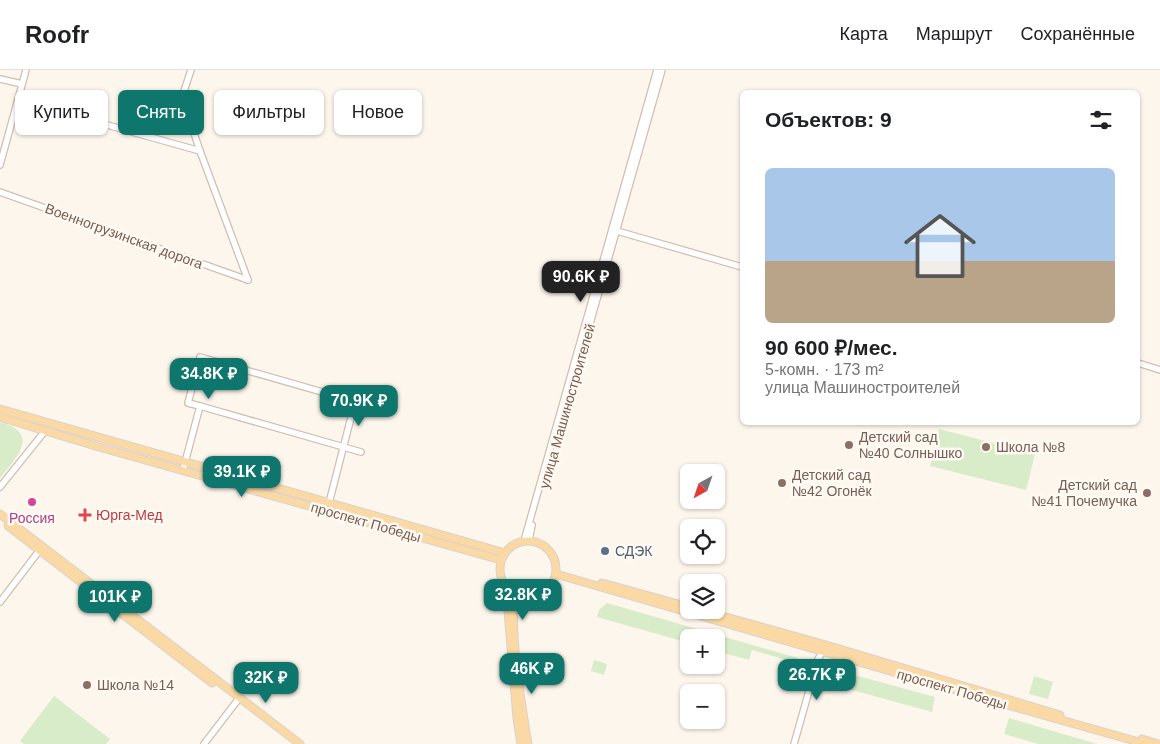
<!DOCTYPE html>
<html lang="ru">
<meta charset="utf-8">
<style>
body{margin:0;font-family:Helvetica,sans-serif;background:#f2f2f2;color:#202124;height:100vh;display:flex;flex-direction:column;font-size:19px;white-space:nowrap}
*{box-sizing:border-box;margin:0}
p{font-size:16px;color:#757577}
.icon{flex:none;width:28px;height:28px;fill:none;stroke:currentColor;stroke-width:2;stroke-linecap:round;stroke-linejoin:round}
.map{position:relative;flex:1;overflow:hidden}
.drawer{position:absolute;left:740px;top:20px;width:400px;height:335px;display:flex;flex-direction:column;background:#fff;border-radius:8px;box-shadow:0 1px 4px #0004}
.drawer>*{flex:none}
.top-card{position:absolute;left:15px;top:20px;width:475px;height:45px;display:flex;gap:10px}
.needle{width:32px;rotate:220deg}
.controls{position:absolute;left:680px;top:394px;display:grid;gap:10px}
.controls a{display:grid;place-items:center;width:45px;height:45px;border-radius:8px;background:#fff;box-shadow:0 1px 4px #0004;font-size:25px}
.price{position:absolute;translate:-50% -42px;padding:0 11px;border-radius:10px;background:#0f766e;color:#fff;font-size:16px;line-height:32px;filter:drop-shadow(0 1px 2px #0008)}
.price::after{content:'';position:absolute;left:50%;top:30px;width:15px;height:11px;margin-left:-8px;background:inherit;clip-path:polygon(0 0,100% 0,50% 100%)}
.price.current{background:#222;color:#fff}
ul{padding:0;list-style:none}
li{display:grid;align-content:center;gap:10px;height:265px;padding:0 25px}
li span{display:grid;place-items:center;height:155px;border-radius:8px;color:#555}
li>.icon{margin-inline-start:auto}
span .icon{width:90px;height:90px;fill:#fffc;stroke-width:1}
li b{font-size:21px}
h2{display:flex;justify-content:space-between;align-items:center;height:60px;padding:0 25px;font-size:21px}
.chip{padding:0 18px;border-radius:8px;background:#fff;box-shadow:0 1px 4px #0004;font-size:18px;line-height:45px}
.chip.current{background:#0f766e;color:#fff}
header{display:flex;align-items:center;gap:30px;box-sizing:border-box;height:70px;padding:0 25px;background:#fff;border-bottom:1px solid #e0e0e0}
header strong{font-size:24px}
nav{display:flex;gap:28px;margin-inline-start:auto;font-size:18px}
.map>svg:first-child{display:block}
</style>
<header>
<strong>Roofr</strong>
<nav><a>Карта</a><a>Маршрут</a><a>Сохранённые</a></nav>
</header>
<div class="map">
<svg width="1160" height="674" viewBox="0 0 1160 674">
<rect width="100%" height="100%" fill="#fdf6ec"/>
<g fill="#d8ecc9">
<path d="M 0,352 C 41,363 17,388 0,408 Z"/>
<polygon points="939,359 1035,384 1026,420 930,396"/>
<polygon points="607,533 798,588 797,593 752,580 749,590 716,581 716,568 689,568 689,573 597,547 599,540"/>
<polygon points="594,590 607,594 604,605 591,601"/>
<polygon points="847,603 935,627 932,642 834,615"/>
<polygon points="1034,606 1053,612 1048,629 1029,624"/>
<polygon points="54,626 110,669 106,674 24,674 20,671"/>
<polygon points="1009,648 1097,674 1038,674 1004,664"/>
</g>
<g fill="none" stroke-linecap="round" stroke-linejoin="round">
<g stroke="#d1beb0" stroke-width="8">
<g id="minor">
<polyline points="191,0 182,27 200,81 248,210"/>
<polyline points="0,9 22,14"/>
<polyline points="59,44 68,44 200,81"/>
<polyline points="0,95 26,0"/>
<polyline points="0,122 248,210"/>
<polyline points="617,161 742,197"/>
<polyline points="1138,293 1160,300"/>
<polyline points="200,336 361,382"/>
<polyline points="564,345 662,0"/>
<polyline points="183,400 200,336 188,333 200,287 385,340"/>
<polyline points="0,417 45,361"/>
<polyline points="329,433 355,332"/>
<polyline points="529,470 532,455"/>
<polyline points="524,471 657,0"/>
<polyline points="0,532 39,481"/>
<polyline points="204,674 237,631"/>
<polyline points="794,674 818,589 823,581"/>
</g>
</g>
<g stroke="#dad1cd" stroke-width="9">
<g id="major">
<polyline points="0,339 505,483"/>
<polyline points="0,347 99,377 501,490"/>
<polyline points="0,444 300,674"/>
<polyline points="8,456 212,613"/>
<circle cx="528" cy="499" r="28"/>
<polyline points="556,504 997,632 1146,674"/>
<polyline points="602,513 689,537"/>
<polyline points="506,517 517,648 521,674"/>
<path d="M 514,524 C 511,572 520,626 528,674"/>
<polyline points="700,540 826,575 1060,645"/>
<polyline points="1142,669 1158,674"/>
</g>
</g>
<use href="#minor" stroke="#fff" stroke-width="5.5"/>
<use href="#major" stroke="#fbd9a5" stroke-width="7"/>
</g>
<g fill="#8d6e63" stroke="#fffaf3" stroke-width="2">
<circle cx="849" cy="375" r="5"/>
<circle cx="986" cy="377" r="5"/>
<circle cx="782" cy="413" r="5"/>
<circle cx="1147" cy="423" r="5"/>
<circle cx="87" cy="615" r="5"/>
</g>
<circle fill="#d1479c" stroke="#fffaf3" stroke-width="2" cx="32" cy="432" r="5"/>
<path fill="#e0444e" stroke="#fffaf3" stroke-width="2" d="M82.5 437.5h5v5h5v5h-5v5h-5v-5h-5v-5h5z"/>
<circle fill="#5c6f8a" stroke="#fffaf3" stroke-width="2" cx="605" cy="481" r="5"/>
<g text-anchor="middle" stroke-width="5" stroke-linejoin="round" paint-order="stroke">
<g font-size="14" fill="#7a5c4d" stroke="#fffaf3">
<text transform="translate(124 166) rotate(20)" y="5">Военногрузинская дорога</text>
<text transform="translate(567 336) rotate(-74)" y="5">улица Машиностроителей</text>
<text transform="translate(366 452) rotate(16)" y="5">проспект Победы</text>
<text transform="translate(952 619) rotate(16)" y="5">проспект Победы</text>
</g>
<g font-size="14" fill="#785e54" stroke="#fffaf3" text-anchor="start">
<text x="859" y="372">Детский сад<tspan x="859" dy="16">№40 Солнышко</tspan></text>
<text x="996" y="382">Школа №8</text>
<text x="792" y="410">Детский сад<tspan x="792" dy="16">№42 Огонёк</tspan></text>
<text x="1137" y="420" text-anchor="end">Детский сад<tspan x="1137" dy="16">№41 Почемучка</tspan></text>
<text x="97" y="620">Школа №14</text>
</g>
<g font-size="14" fill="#be3a42" stroke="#fffaf3" text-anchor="start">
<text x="96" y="450">Юрга-Мед</text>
</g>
<g font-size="14" fill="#b23c85" stroke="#fffaf3">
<text x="32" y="453">Россия</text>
</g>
<g font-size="14" fill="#4e5e75" stroke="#fffaf3" text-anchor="start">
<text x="615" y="486">СДЭК</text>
</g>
</g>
</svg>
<div class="controls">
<a><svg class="needle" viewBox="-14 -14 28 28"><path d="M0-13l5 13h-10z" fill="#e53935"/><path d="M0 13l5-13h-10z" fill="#757577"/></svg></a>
<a><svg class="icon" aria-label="locate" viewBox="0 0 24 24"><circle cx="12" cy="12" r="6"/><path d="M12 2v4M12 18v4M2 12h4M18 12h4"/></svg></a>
<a><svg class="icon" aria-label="layers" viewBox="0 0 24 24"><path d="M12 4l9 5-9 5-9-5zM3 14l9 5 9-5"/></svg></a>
<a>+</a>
<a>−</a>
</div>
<b class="price current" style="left:581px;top:233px">90.6K ₽</b>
<b class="price" style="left:209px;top:330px">34.8K ₽</b>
<b class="price" style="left:359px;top:357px">70.9K ₽</b>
<b class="price" style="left:242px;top:428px">39.1K ₽</b>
<b class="price" style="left:523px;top:551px">32.8K ₽</b>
<b class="price" style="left:115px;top:553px">101K ₽</b>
<b class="price" style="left:532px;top:625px">46K ₽</b>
<b class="price" style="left:817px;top:631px">26.7K ₽</b>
<b class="price" style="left:266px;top:634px">32K ₽</b>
<div class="top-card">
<a class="chip">Купить</a>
<a class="chip current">Снять</a>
<a class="chip">Фильтры</a>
<a class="chip">Новое</a>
</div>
<section class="drawer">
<h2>Объектов: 9<svg class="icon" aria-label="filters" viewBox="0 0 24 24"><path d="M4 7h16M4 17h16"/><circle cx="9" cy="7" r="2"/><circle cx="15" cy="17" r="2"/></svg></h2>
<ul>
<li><span style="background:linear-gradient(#a9c7e8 60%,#b9a48a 0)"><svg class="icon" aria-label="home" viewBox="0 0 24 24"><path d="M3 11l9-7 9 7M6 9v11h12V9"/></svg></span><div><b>90 600 ₽/мес.</b><p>5-комн. · 173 m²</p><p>улица Машиностроителей</p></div></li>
</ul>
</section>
</div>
